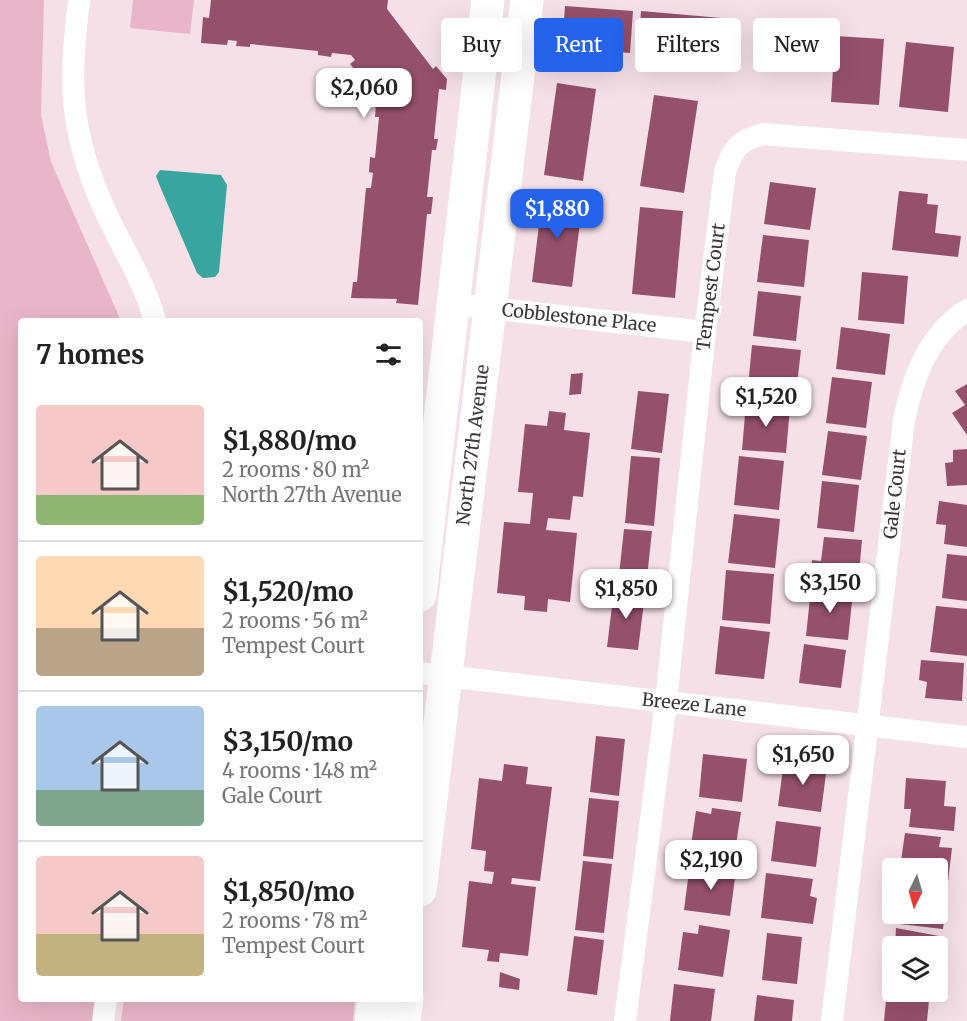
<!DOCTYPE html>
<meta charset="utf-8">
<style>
body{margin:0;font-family:Merriweather,serif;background:#f6f6f6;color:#222;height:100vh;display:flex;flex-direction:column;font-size:22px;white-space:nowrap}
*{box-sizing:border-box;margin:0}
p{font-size:20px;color:#767676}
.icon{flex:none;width:33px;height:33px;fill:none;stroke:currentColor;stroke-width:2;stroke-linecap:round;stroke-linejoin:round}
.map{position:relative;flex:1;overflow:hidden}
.panel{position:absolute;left:18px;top:318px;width:405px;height:684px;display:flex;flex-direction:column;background:#fff;border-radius:6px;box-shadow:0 6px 24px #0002}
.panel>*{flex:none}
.banner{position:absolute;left:441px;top:18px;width:435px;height:54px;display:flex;gap:12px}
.needle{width:39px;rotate:185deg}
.fabs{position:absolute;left:882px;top:858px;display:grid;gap:12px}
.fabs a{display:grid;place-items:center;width:66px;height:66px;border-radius:6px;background:#fff;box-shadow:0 6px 24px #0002;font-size:30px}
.price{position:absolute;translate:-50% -51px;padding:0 14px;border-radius:12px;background:#fff;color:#222;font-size:20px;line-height:39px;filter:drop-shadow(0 2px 3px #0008)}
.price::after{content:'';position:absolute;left:50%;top:36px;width:18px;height:14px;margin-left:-9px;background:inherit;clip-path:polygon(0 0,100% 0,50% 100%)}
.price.on{background:#2563eb;color:#fff}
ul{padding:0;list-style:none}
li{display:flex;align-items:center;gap:18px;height:150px;padding:0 18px}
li+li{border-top:2px solid #e0e0e0}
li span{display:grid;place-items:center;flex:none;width:168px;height:120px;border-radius:6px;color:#555}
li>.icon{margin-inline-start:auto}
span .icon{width:72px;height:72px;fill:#fffc;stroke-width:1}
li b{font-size:26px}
h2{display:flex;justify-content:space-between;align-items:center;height:72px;padding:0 18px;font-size:26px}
.pill{padding:0 21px;border-radius:6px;background:#fff;box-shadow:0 6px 24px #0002;font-size:21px;line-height:54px}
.pill.on{background:#2563eb;color:#fff}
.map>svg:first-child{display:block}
</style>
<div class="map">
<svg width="967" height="1021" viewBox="0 0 967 1021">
<rect width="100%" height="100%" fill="#f5e0e7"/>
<g fill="#e8b6c8">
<polygon points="0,0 44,0 41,115 51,162 121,321 21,321 21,999 97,999 95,1021 0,1021"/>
<polygon points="133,0 194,0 190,34 130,28"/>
<polygon points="124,999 355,999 353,1021 121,1021"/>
</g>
<polygon fill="#38a69f" points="160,170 221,175 227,185 219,272 215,277 203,278 197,273 159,184 156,176"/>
<g fill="#95506c">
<polygon points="211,0 388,0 387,9 433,69 436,66 447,79 446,90 439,89 434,139 438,139 436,150 432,150 427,197 433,197 431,214 427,214 418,305 396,303 397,299 351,298 353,282 357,282 366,188 371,188 373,173 369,172 370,157 375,158 379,117 375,117 376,103 380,103 382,84 373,91 362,78 370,72 367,68 359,75 350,64 355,60 351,55 332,53 331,57 318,55 318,51 250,44 250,47 236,46 237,41 228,40 227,45 201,43 203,17 209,18"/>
<polygon points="565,6 633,11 630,53 562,48"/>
<polygon points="641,11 733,19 730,60 638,52"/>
<polygon points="835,36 884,39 879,105 831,102"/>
<polygon points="906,42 954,47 948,112 899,107"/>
<polygon points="557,83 596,89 583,181 544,175"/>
<polygon points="654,95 698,101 684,193 640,186"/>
<polygon points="770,182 816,188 810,230 764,224"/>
<polygon points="899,191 928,194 927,204 938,205 935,233 961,236 958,257 892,250"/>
<polygon points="543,192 583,198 572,287 532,282"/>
<polygon points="640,207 683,211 675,298 632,294"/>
<polygon points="763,235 809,240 804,287 757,282"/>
<polygon points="862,272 908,276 904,324 858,320"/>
<polygon points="758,291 801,296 796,341 753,336"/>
<polygon points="841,327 890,334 885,375 836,369"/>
<polygon points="752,345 801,350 795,402 747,397"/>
<polygon points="583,373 581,394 569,395 571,374"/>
<polygon points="832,377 872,382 866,428 826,423"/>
<polygon points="967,384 967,435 952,413 965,405 955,391"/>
<polygon points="638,391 669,394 662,453 631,449"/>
<polygon points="746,403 790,407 786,453 742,450"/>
<polygon points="549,411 566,413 564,430 590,433 583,497 573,496 570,520 548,518 546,530 577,533 570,602 548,599 547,612 524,610 525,596 497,593 504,522 530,524 533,493 518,492 525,424 547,426"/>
<polygon points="828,431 867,436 861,480 822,475"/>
<polygon points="967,449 967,485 947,486 945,463 953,462 953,450"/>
<polygon points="631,456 660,458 654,526 625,523"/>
<polygon points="739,456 784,461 779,510 734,505"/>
<polygon points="822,481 859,485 854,532 817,528"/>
<polygon points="939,501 967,505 967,547 944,544 946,525 936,524"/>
<polygon points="734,514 780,519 775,568 728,563"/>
<polygon points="624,529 652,531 646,587 618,584"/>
<polygon points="824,537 862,540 859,573 840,571 839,585 810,582 812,560 821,561"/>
<polygon points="947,554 967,556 967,601 942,598"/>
<polygon points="726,570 774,574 770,624 722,620"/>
<polygon points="811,588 853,592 848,640 806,636"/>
<polygon points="614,590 645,594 638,650 607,647"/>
<polygon points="936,606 967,609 967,656 930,652"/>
<polygon points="720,626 770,632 764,679 715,674"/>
<polygon points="804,644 846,650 841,688 799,683"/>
<polygon points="921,660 964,663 962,701 925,698 927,682 919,680"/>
<polygon points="596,736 625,739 619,796 590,792"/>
<polygon points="703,754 747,759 742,802 699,797"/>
<polygon points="784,761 827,766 821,812 778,806"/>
<polygon points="504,764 528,767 526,784 552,787 540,881 512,878 511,884 536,887 528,956 500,953 499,962 487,961 489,950 462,947 469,881 492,884 494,872 484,871 486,851 471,849 479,778 502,781"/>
<polygon points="906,778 946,781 944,806 956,807 954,831 909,827 911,809 904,809"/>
<polygon points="589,798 619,801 613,859 583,856"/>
<polygon points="712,808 741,812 734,858 690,852 696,811 711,814"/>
<polygon points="776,821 821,827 816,867 771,861"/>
<polygon points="905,833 941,837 939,847 952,848 948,882 938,881 938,868 900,868"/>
<polygon points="583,861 612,864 604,933 575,930"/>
<polygon points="706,866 736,870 730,916 684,910 689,871 705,873"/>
<polygon points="766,873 813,879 810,896 817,898 813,924 761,918"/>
<polygon points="938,899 946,900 943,929 891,923 892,914 938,914"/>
<polygon points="699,925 730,930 723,977 678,970 683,932 698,934"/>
<polygon points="896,928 939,936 938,946 895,946"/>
<polygon points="767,933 802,937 797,984 762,980"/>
<polygon points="574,936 604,940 597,995 567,991"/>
<polygon points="887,948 892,948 892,973 884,972"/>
<polygon points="500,972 520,979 519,990 499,987"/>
<polygon points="888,979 892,980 892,992 934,992 933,1001 929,1000 927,1021 884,1021"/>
<polygon points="674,984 715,989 711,1021 670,1021"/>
<polygon points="757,995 794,1000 792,1021 754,1021"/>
</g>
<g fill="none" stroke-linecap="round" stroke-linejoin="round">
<g stroke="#fff" stroke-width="22">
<path d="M 79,0 C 70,78 68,122 99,197 C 116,239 143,276 155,321"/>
<polyline points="453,304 705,332"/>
<polyline points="420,673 967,737"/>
<polyline points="103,1021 106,999"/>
<path d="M 625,1021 L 666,702 L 705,332 L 725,172 C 733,148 738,141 763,134 L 967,150"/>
<path d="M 832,1021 L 904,420 C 913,377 928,335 967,310"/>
</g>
<g stroke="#fff" stroke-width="33">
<polyline points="420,595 488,0"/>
<polyline points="420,890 527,0"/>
<polyline points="371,1021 374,999"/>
<polyline points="404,1021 407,999"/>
</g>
</g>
<g text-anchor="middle" stroke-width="6" stroke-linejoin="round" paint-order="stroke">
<g font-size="18" fill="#3d3537" stroke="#fff">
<text transform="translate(711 287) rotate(-83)" y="6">Tempest Court</text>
<text transform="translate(579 318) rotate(6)" y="6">Cobblestone Place</text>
<text transform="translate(473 445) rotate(-83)" y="6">North 27th Avenue</text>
<text transform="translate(895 494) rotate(-84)" y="6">Gale Court</text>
<text transform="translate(694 705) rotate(6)" y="6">Breeze Lane</text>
</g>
</g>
</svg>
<div class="fabs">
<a><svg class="needle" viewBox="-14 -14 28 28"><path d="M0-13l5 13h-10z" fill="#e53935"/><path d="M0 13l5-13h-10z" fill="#767676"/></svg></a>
<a><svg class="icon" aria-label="layers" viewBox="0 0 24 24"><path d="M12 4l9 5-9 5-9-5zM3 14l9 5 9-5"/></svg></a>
</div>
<b class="price" style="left:364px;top:119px">$2,060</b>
<b class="price on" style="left:557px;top:240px">$1,880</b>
<b class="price" style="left:766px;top:428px">$1,520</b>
<b class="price" style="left:830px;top:614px">$3,150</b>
<b class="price" style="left:626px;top:620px">$1,850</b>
<b class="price" style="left:803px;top:786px">$1,650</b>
<b class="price" style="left:711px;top:891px">$2,190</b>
<div class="banner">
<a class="pill">Buy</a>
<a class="pill on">Rent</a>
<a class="pill">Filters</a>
<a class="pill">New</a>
</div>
<section class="panel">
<h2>7 homes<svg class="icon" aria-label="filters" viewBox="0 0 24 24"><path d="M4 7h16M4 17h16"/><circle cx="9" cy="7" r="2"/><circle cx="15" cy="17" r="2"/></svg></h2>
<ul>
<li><span style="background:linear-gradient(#f6c9c9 75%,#8fb573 0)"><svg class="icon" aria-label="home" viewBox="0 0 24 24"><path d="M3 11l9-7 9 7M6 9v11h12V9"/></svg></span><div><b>$1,880/mo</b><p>2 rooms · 80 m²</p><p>North 27th Avenue</p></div></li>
<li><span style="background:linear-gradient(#ffd9b3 60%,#b9a48a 0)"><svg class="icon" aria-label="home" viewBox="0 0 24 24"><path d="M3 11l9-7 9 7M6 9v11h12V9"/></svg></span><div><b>$1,520/mo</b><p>2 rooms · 56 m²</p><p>Tempest Court</p></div></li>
<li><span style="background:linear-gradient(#a9c7e8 70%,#7fa58c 0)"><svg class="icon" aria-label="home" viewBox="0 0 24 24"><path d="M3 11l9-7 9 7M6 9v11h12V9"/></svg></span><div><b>$3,150/mo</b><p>4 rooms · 148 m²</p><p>Gale Court</p></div></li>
<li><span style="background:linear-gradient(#f6c9c9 65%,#c2b280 0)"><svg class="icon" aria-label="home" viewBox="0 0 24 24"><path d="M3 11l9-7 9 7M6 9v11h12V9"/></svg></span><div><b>$1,850/mo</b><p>2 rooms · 78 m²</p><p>Tempest Court</p></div></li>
</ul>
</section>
</div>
